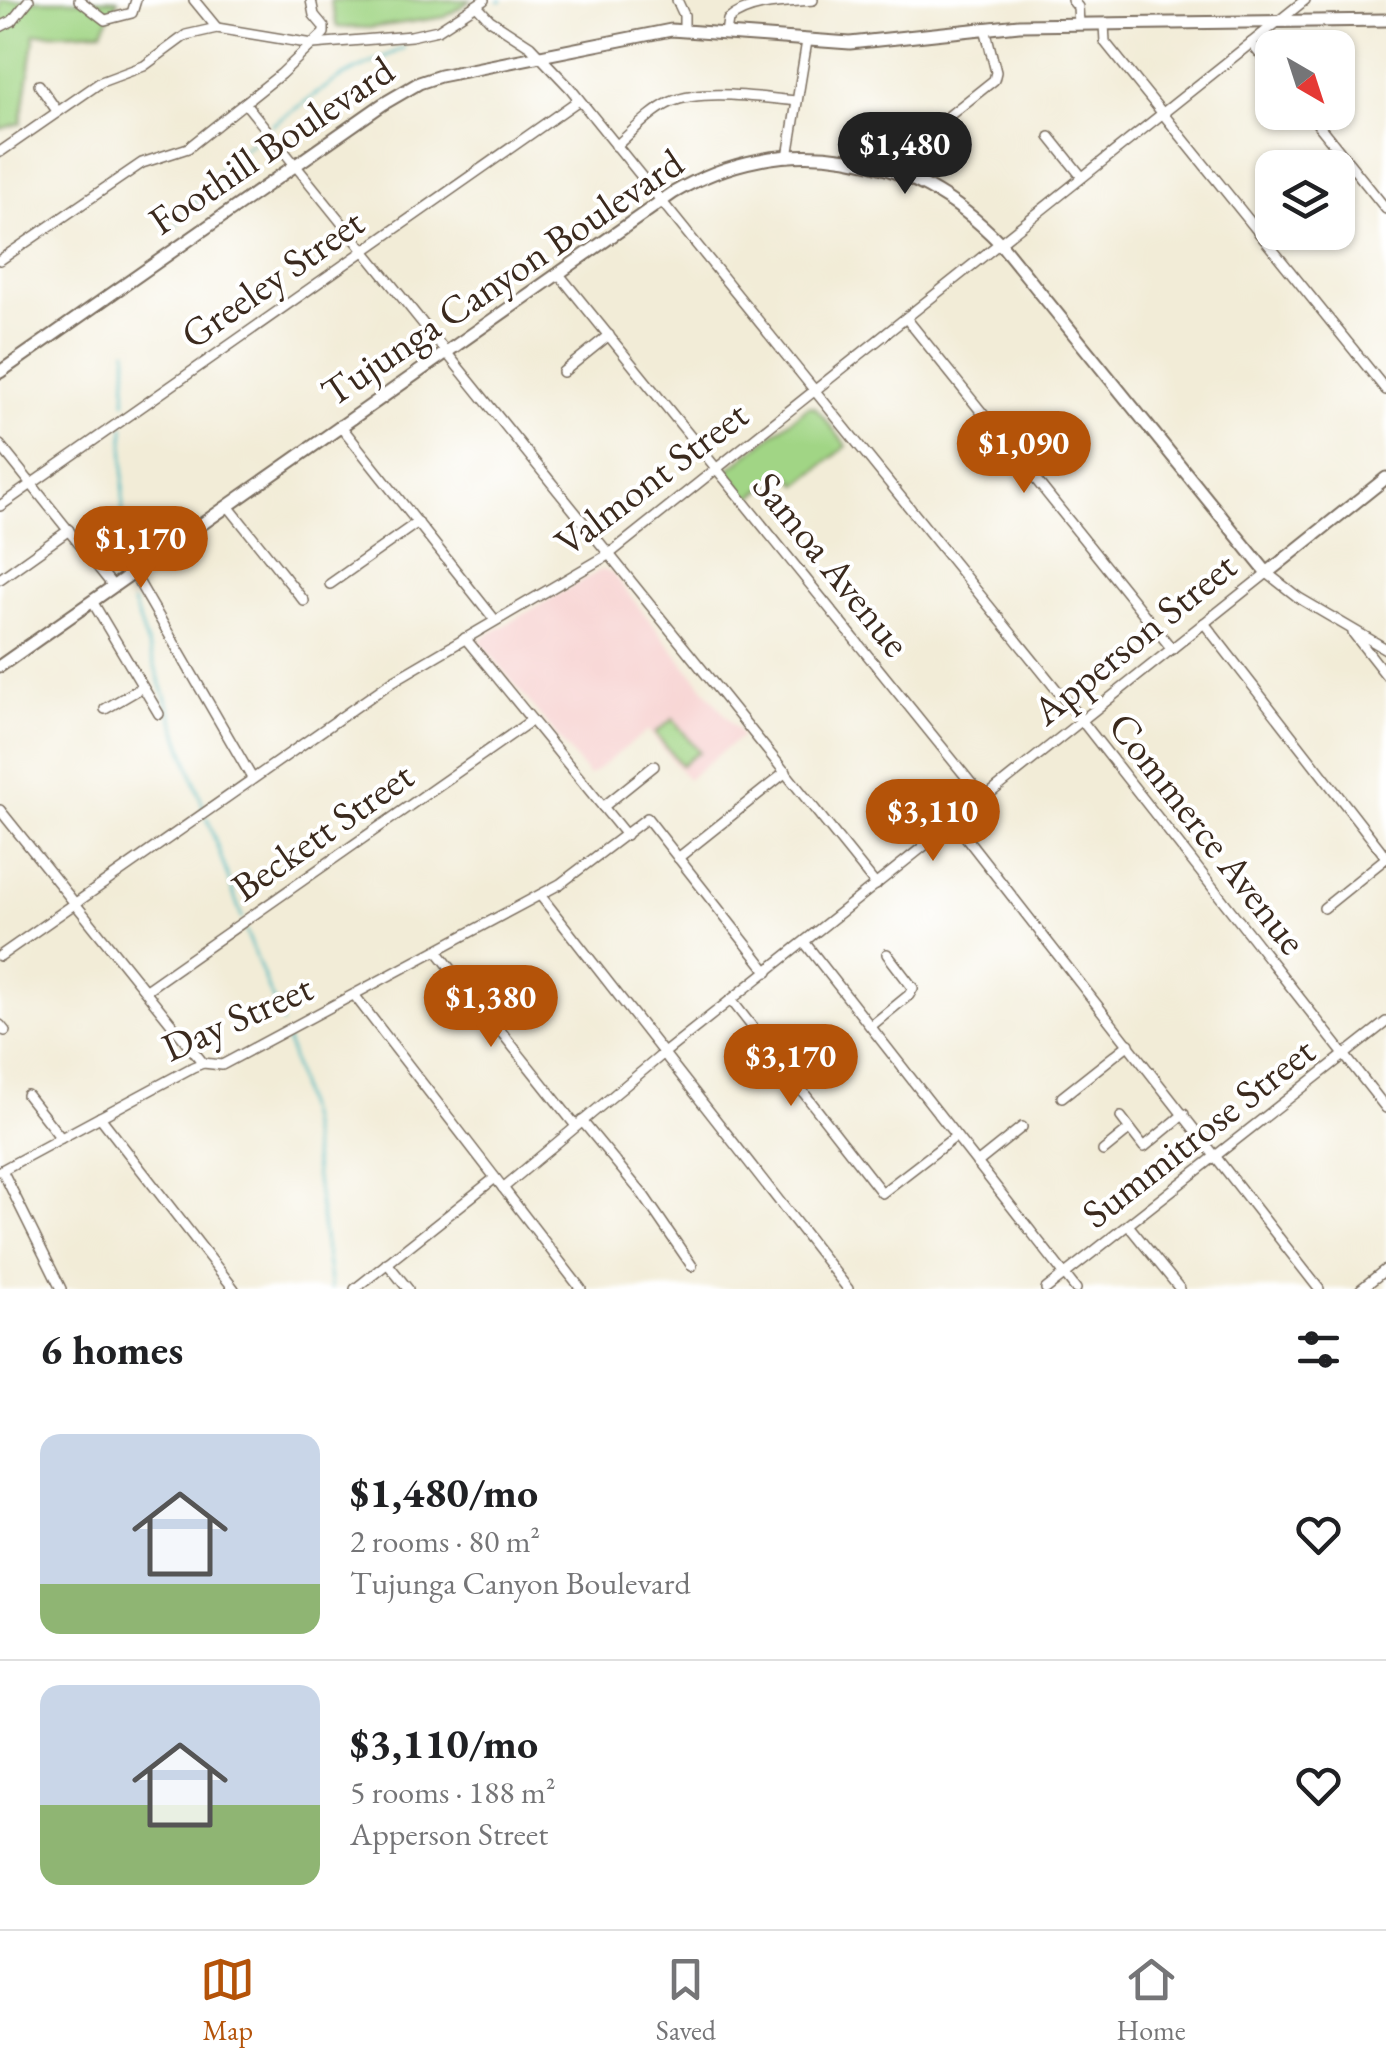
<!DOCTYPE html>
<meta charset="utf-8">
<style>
body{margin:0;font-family:"EB Garamond",serif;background:#f6f6f6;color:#202124;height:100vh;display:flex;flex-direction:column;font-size:38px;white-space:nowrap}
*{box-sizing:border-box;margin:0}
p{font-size:32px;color:#757577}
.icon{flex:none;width:55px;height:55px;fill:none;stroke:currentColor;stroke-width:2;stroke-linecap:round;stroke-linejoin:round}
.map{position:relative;height:1289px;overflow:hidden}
.drawer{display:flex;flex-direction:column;background:#fff;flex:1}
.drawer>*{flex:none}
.needle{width:65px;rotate:141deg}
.controls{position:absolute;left:1255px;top:30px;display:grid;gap:20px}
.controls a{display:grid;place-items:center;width:100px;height:100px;border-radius:20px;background:#fff;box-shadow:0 2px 8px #0004;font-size:50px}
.price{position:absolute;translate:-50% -85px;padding:0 22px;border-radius:35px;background:#b45309;color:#fff;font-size:32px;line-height:65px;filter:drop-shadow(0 2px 5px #0008)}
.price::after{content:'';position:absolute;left:50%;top:60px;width:30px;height:22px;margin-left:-15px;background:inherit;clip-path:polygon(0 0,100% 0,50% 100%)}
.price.active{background:#222;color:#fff}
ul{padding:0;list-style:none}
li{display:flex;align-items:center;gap:30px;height:250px;padding:0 40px}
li+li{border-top:2px solid #e0e0e0}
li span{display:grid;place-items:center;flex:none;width:280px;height:200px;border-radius:20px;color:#555}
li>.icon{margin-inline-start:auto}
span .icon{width:120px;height:120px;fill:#fffc;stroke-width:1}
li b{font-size:42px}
h2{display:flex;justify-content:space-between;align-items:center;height:120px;padding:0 40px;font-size:42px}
.menu{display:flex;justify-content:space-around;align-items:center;height:140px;border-top:2px solid #e0e0e0;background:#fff;font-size:28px;color:#757577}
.menu a{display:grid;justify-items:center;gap:5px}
.menu .active{color:#b45309}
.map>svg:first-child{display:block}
</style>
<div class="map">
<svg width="1386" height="1289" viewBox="0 0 1386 1289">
<rect width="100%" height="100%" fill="#fff"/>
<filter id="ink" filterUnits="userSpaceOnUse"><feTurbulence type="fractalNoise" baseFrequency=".01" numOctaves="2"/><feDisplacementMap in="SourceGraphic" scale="20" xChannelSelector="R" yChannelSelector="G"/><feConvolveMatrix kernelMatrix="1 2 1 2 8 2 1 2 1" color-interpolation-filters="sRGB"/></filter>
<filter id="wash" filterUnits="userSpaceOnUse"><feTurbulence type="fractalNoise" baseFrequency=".0048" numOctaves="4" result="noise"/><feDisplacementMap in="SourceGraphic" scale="40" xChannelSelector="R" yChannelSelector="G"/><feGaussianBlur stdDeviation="2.25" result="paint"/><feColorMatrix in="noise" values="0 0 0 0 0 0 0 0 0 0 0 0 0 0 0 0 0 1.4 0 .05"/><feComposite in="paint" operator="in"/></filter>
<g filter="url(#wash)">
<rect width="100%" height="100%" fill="#f2ecd7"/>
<polygon fill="#f7d0cf" points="601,570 611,572 742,736 687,779 648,730 589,776 479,640"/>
<g fill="#a1d585" stroke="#6e8052" stroke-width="2.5">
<polygon points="0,0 118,0 102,31 35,34 21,123 0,129"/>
<polygon points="330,0 471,0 445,17 369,28 337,27"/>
<polygon points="809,406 815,407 847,446 798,485 786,471 750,499 729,473 729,469"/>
<polygon points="673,719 699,752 681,765 655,733"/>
</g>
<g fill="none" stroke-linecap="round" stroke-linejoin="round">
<g stroke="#48b8bf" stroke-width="2.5">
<polyline points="499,1 502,0"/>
<polyline points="272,125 339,78 404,48"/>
<polyline points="177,225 217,173 260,135"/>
<polyline points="125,402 127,350"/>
<polyline points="122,558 124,427"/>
<polyline points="133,603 204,809"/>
<polyline points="207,817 242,918"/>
<polyline points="246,931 282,1023"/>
<polyline points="287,1039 308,1120 331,1289"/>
</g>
</g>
</g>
<g filter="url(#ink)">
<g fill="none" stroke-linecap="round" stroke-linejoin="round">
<g stroke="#7b6e5f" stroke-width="12">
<g id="minor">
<polyline points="79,0 105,20 132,13 136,0"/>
<polyline points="194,0 217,28"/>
<polyline points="677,0 684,15 684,30"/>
<polyline points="1072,0 1078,7 1079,24"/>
<polyline points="477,6 490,20 530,46 570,88 1082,721 1386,1108"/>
<polyline points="1104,24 1105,42 1386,390"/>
<polyline points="0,27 12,21 29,0"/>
<path d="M 726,33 L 728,20 C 748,2 786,2 813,0"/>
<polyline points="1251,43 1272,69"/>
<polyline points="39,85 57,111"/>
<polyline points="245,103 876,885"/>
<polyline points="1308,112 1386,209"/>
<polyline points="1050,137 1082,177"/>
<path d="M 616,146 C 632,132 651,111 671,102 C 704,88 761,98 797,101"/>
<polyline points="0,152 101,82 144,66 186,35 217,28 313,44 411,36 438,30 484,0"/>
<polyline points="788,157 807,41"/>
<polyline points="885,167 994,80 996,72 985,28"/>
<polyline points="0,260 142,163 188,148 281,74 324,33 324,27 314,15 311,0"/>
<polyline points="558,273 984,799"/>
<polyline points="906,318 1172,649"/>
<polyline points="563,372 609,335"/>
<polyline points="340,425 495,620"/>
<polyline points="0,445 113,586"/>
<polyline points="0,506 579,100"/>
<polyline points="228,506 304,601"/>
<polyline points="133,572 252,778"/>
<polyline points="0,579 69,530"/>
<polyline points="330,584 418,522"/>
<polyline points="92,601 159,714"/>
<polyline points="1204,623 1386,857"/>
<polyline points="1353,633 1386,675"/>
<polyline points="465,638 626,835"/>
<polyline points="105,709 141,688"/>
<polyline points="603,807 654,766"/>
<polyline points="0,810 203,1063"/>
<polyline points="954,822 1319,1289"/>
<polyline points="678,858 786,772"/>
<polyline points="540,895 848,1289"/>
<polyline points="1324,908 1386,858"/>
<polyline points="805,943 1076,1289"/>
<polyline points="437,951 576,1126"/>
<polyline points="0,956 393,681 608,555 1305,0"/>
<polyline points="146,990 532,720"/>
<polyline points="355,996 581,1289"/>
<polyline points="732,1001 882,1193 956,1136"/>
<polyline points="0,1025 5,1031"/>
<polyline points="871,1026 909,995 913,988 887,954"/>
<polyline points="27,1095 61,1138"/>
<polyline points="1062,1097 1129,1044"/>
<polyline points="100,1117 234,1289"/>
<polyline points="1121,1117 1144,1147 1184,1114"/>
<polyline points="582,1121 644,1196 692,1266"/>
<polyline points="1103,1151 1130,1129"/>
<polyline points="977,1163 1022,1127"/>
<polyline points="2,1170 61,1289"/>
<polyline points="0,1171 193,1067 203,1063 222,1065 560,884 647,818 768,972"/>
<polyline points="503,1188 664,1053 1267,573 1299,598 1386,649"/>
<polyline points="1128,1225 1180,1289"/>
<polyline points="387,1263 408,1289"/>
<polyline points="355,1289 495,1178"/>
<polyline points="1046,1289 1386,1022"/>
<polyline points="1361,1289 1386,1269"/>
</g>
</g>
<g stroke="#7b6e5f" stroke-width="15">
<g id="major">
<polyline points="0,372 383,104 419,83 440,76 671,30 850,43 1019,25 1386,20"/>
<path d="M 0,666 L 673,193 C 785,127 912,151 1000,243 L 1267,573 L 1386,478"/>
</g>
</g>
<use href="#minor" stroke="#fff" stroke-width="9"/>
<use href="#major" stroke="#fff" stroke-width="11"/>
</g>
</g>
<g text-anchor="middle" stroke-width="8" stroke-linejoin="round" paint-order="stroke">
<g font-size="40" fill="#3b2a1e" stroke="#fff">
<text transform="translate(271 145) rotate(-34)" y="14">Foothill Boulevard</text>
<text transform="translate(502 277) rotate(-34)" y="14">Tujunga Canyon Boulevard</text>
<text transform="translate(272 278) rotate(-35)" y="14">Greeley Street</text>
<text transform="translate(651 478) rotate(-37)" y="14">Valmont Street</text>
<text transform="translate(832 564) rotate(51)" y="14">Samoa Avenue</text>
<text transform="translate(1134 638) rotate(-39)" y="14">Apperson Street</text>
<text transform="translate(322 831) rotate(-35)" y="14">Beckett Street</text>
<text transform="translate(1208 833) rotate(52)" y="14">Commerce Avenue</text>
<text transform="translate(237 1017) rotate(-24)" y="14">Day Street</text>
<text transform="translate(1198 1132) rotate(-38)" y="14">Summitrose Street</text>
</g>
</g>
</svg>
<div class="controls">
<a><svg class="needle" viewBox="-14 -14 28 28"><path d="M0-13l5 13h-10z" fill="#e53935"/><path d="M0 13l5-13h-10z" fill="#757577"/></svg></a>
<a><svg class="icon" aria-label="layers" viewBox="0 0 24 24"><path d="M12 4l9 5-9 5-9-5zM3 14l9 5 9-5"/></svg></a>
</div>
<b class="price active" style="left:905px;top:197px">$1,480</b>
<b class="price" style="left:1024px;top:496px">$1,090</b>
<b class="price" style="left:141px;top:591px">$1,170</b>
<b class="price" style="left:933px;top:864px">$3,110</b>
<b class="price" style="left:491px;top:1050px">$1,380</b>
<b class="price" style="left:791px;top:1109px">$3,170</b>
</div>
<section class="drawer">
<h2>6 homes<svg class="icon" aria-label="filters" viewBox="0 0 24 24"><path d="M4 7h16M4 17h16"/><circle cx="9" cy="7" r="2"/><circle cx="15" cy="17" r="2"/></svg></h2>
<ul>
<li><span style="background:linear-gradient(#c9d6e8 75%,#8fb573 0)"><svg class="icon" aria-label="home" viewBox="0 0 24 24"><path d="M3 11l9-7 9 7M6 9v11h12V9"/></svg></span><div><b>$1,480/mo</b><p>2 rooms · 80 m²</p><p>Tujunga Canyon Boulevard</p></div><svg class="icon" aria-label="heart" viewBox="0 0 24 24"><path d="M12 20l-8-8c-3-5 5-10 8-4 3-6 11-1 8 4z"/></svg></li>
<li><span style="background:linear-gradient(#c9d6e8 60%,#8fb573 0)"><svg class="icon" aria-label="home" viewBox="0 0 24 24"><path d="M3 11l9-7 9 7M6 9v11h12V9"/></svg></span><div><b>$3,110/mo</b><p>5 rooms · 188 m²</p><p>Apperson Street</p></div><svg class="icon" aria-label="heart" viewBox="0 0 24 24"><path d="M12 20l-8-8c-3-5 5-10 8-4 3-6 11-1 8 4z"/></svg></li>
</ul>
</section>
<nav class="menu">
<a class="active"><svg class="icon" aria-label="map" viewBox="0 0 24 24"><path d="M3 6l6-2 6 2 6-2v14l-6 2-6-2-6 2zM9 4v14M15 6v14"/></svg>Map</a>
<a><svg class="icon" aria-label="saved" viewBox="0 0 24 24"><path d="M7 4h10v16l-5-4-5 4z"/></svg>Saved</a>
<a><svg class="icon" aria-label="home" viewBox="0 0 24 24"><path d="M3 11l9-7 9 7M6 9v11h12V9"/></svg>Home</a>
</nav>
